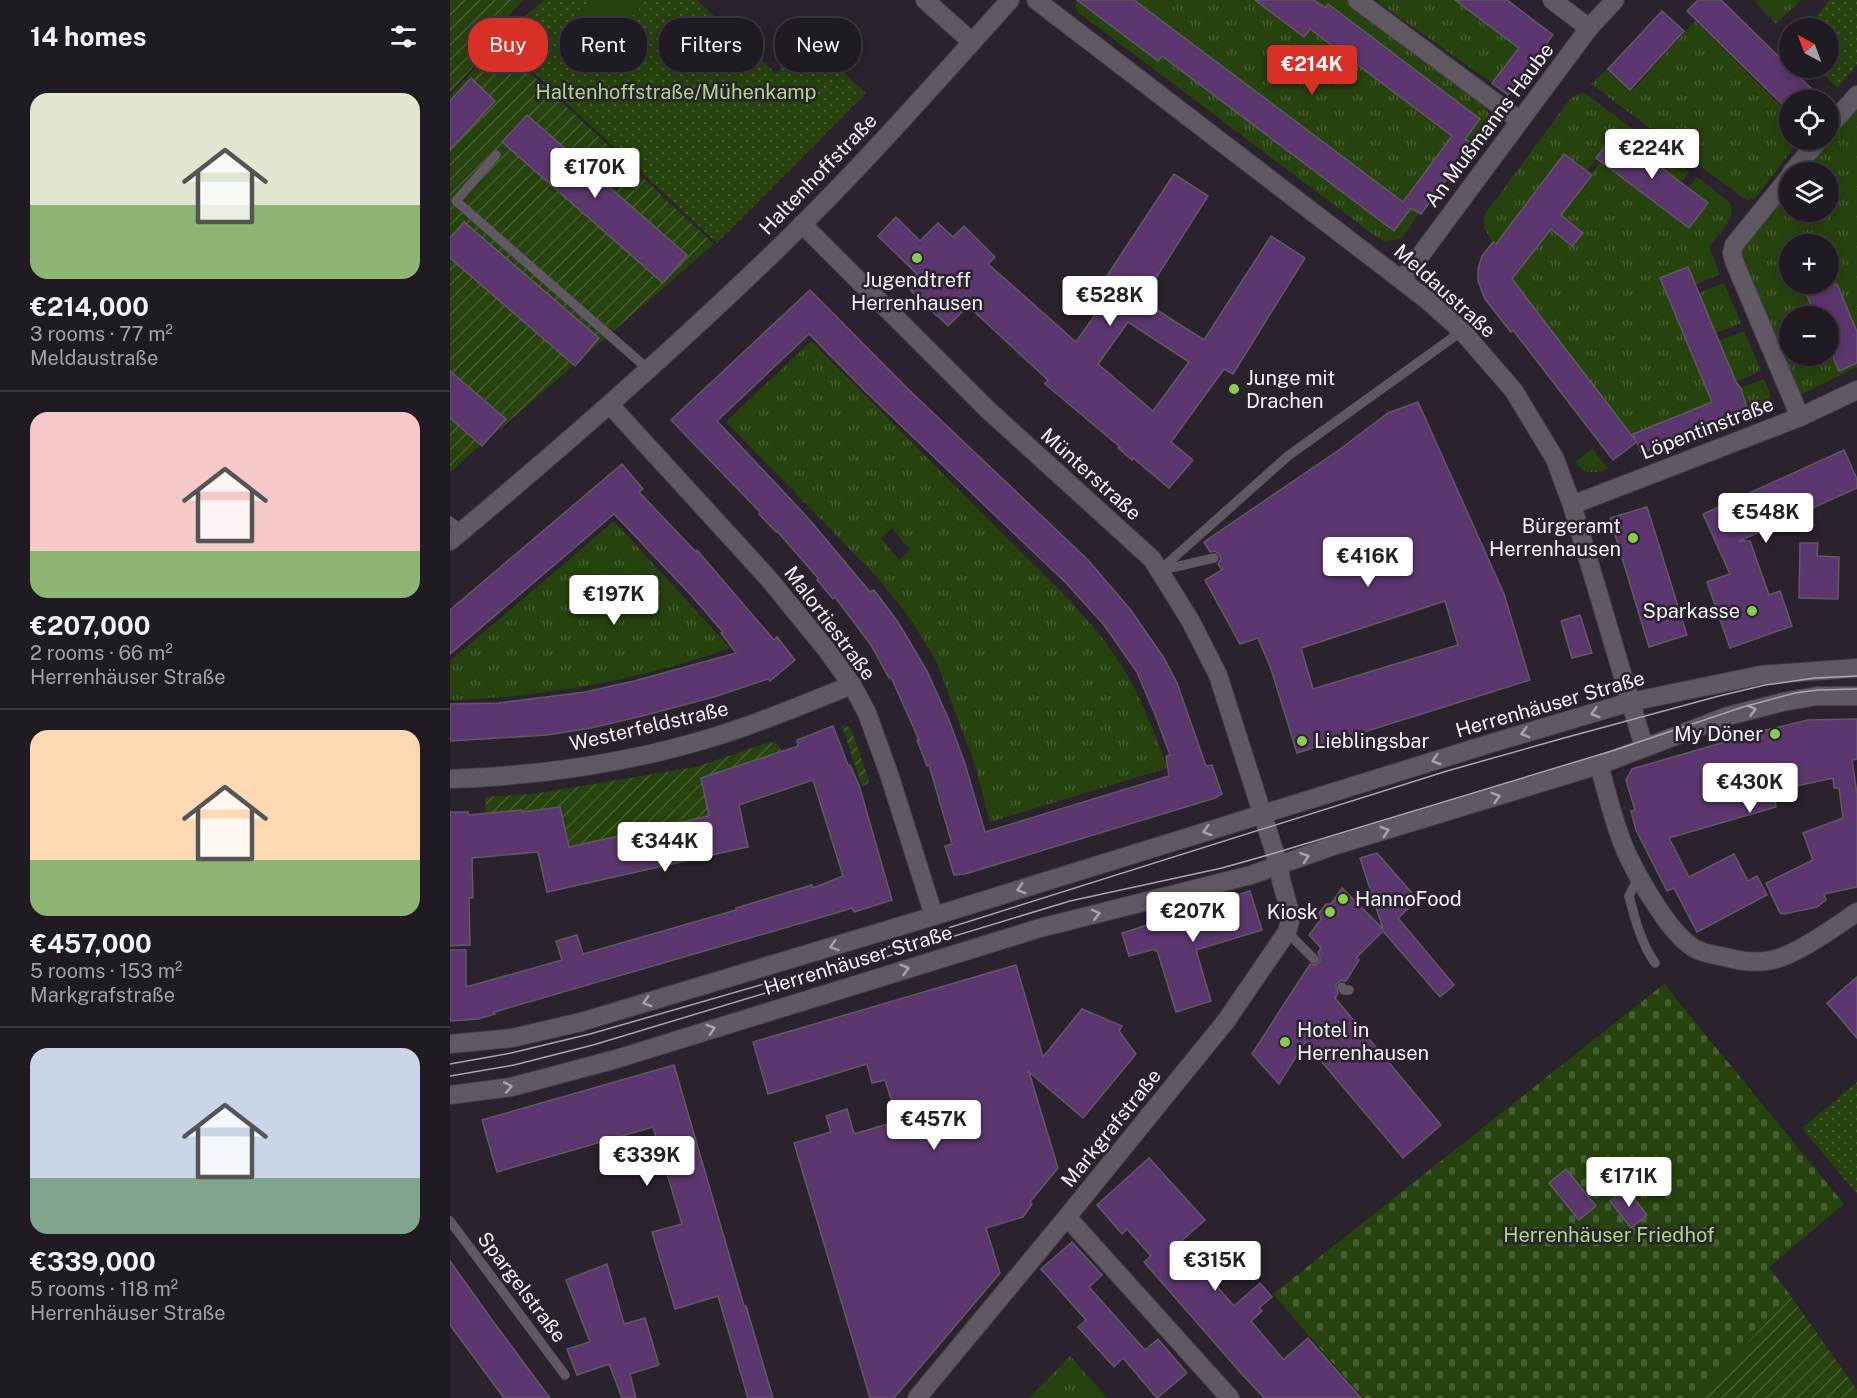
<!DOCTYPE html>
<meta charset="utf-8">
<style>
body{margin:0;font-family:"Public Sans",sans-serif;background:#2d272f;color:#f1f3f6;height:100vh;display:flex;flex-direction:column;font-size:22px;white-space:nowrap}
*{box-sizing:border-box;margin:0}
p{font-size:20px;color:#a2a1a5}
.icon{flex:none;width:33px;height:33px;fill:none;stroke:currentColor;stroke-width:2;stroke-linecap:round;stroke-linejoin:round}
.map{position:relative;flex:1;overflow:hidden}
.drawer{display:flex;flex-direction:column;background:#201a22;width:450px}
.drawer>*{flex:none}
.guide{position:absolute;left:18px;top:18px;width:570px;height:54px;display:flex;gap:12px}
.needle{width:39px;rotate:319deg}
.fabs{position:absolute;left:1329px;top:18px;display:grid;gap:12px}
.fabs a{display:grid;place-items:center;width:60px;height:60px;border-radius:50%;background:#201a22;box-shadow:0 3px 15px #0003,0 0 0 2px #3d3840;font-size:30px}
.price{position:absolute;translate:-50% -51px;padding:0 14px;border-radius:6px;background:#fff;color:#222;font-size:20px;line-height:39px;filter:drop-shadow(0 2px 3px #0008)}
.price::after{content:'';position:absolute;left:50%;top:36px;width:18px;height:14px;margin-left:-9px;background:inherit;clip-path:polygon(0 0,100% 0,50% 100%)}
.price.current{background:#d93025;color:#fff}
ul{padding:0;list-style:none}
li{display:grid;align-content:center;gap:12px;height:318px;padding:0 30px}
li+li{border-top:2px solid #3d3840}
li span{display:grid;place-items:center;height:186px;border-radius:18px;color:#555}
li>.icon{margin-inline-start:auto}
span .icon{width:108px;height:108px;fill:#fffc;stroke-width:1}
li b{font-size:26px}
h2{display:flex;justify-content:space-between;align-items:center;height:72px;padding:0 30px;font-size:26px}
.chip{padding:0 21px;border-radius:24px;background:#201a22;box-shadow:0 3px 15px #0003,0 0 0 2px #3d3840;font-size:21px;line-height:54px}
.chip.current{background:#d93025;color:#fff}
main{display:flex;flex:1;min-height:0}
.map>svg:first-child{display:block}
</style>
<main>
<section class="drawer">
<h2>14 homes<svg class="icon" aria-label="filters" viewBox="0 0 24 24"><path d="M4 7h16M4 17h16"/><circle cx="9" cy="7" r="2"/><circle cx="15" cy="17" r="2"/></svg></h2>
<ul>
<li><span style="background:linear-gradient(#dfe7d0 60%,#8fb573 0)"><svg class="icon" aria-label="home" viewBox="0 0 24 24"><path d="M3 11l9-7 9 7M6 9v11h12V9"/></svg></span><div><b>€214,000</b><p>3 rooms · 77 m²</p><p>Meldaustraße</p></div></li>
<li><span style="background:linear-gradient(#f6c9c9 75%,#8fb573 0)"><svg class="icon" aria-label="home" viewBox="0 0 24 24"><path d="M3 11l9-7 9 7M6 9v11h12V9"/></svg></span><div><b>€207,000</b><p>2 rooms · 66 m²</p><p>Herrenhäuser Straße</p></div></li>
<li><span style="background:linear-gradient(#ffd9b3 70%,#8fb573 0)"><svg class="icon" aria-label="home" viewBox="0 0 24 24"><path d="M3 11l9-7 9 7M6 9v11h12V9"/></svg></span><div><b>€457,000</b><p>5 rooms · 153 m²</p><p>Markgrafstraße</p></div></li>
<li><span style="background:linear-gradient(#c9d6e8 70%,#7fa58c 0)"><svg class="icon" aria-label="home" viewBox="0 0 24 24"><path d="M3 11l9-7 9 7M6 9v11h12V9"/></svg></span><div><b>€339,000</b><p>5 rooms · 118 m²</p><p>Herrenhäuser Straße</p></div></li>
</ul>
</section>
<div class="map">
<svg width="1407" height="1398" viewBox="0 0 1407 1398">
<defs>
<pattern id="grass-tufts" width="24" height="20" patternUnits="userSpaceOnUse" patternTransform="scale(1.5)"><rect width="24" height="20" fill="#26430d"/><path d="M3 7l-1-3M5 7V3M7 7l1-3M15 17l-1-3M17 17v-4M19 17l1-3" fill="none" stroke="#465e31"/></pattern>
<pattern id="cemetery-stones" width="16" height="16" patternUnits="userSpaceOnUse" patternTransform="scale(1.5)"><rect width="16" height="16" fill="#26430d"/><path d="M2 7V4a2 2 0 0 1 4 0v3zM10 15v-3a2 2 0 0 1 4 0v3z" fill="#465e31"/></pattern>
<pattern id="park-dots" width="8" height="8" patternUnits="userSpaceOnUse" patternTransform="scale(1.5)"><rect width="8" height="8" fill="#26430d"/><path d="M2 2h.1M6 6h.1" fill="none" stroke="#465e31" stroke-width="1.8" stroke-linecap="round"/></pattern>
<pattern id="garden-furrows" width="10" height="10" patternUnits="userSpaceOnUse" patternTransform="scale(1.5)"><rect width="10" height="10" fill="#26430d"/><path d="M-1 1l2-2M0 10L10 0M9 11l2-2" fill="none" stroke="#465e31"/></pattern>
</defs>
<rect width="100%" height="100%" fill="#2a232d"/>
<g fill="url(#grass-tufts)" fill-rule="evenodd">
<polygon points="627,0 708,61 712,56 944,230 962,208 969,213 952,238 935,242 928,238 628,12 625,7"/>
<polygon points="684,0 805,0 854,37 860,29 1002,136 953,202"/>
<polygon points="864,0 901,0 1038,102 1035,108 1042,118 1023,144 1015,139 1030,119 878,5 875,8"/>
<polygon points="925,0 1005,0 1069,48 1042,83"/>
<polygon points="1304,0 1351,0 1326,24"/>
<polygon points="1245,21 1339,114 1340,140 1350,140 1306,197 1299,200 1293,198 1141,84 1157,69 1182,91"/>
<path d="M 1135,93 L 1194,138 L 1185,148 L 1165,133 L 1137,171 L 1114,154 L 1046,244 C 1036,235 1032,226 1035,214 L 1120,99 L 1128,94 Z"/>
<polygon points="1407,95 1407,332 1379,264 1378,244 1370,244 1365,233 1336,246 1339,254 1340,284 1352,284 1366,316 1340,316 1340,356 1378,356 1379,346 1389,370 1407,363 1407,367 1342,399 1284,245 1339,176 1340,212 1378,212 1378,172 1342,172 1369,140 1378,140 1379,128"/>
<polygon points="1200,142 1239,172 1231,183 1192,153"/>
<path d="M 1151,161 L 1238,188 L 1247,177 L 1279,202 C 1289,217 1267,236 1259,247 L 1270,274 L 1245,285 L 1237,267 L 1210,278 L 1264,407 L 1256,405 L 1181,434 L 1069,288 L 1063,281 L 1063,276 L 1074,264 Z"/>
<polygon points="1274,283 1291,323 1266,333 1249,293"/>
<polygon points="1294,331 1311,371 1286,382 1269,341"/>
<path d="M 361,341 C 420,400 478,459 537,518 C 580,562 628,603 664,654 C 689,691 702,727 718,768 L 540,822 L 525,765 L 487,663 L 462,621 L 427,577 L 276,422 ZM 442,528 L 460,550 L 449,560 L 431,538 Z"/>
<polygon points="1314,379 1320,393 1319,402 1310,410 1274,423 1270,420 1297,409 1290,390 1291,388"/>
<path d="M 1142,449 L 1158,469 C 1144,473 1136,476 1125,462 Z"/>
<path d="M 164,521 L 280,648 C 190,680 96,697 0,700 L 0,661 Z"/>
<polygon points="620,1356 657,1398 579,1398"/>
</g>
<polygon fill="url(#cemetery-stones)" points="1214,984 1394,1204 1319,1267 1340,1295 1249,1398 913,1398 823,1294"/>
<g fill="url(#park-dots)">
<polygon points="94,0 247,0 326,74 358,40 416,93 267,243 48,39"/>
<polygon points="1379,0 1407,0 1407,65 1387,88 1367,68 1378,68 1378,28 1360,28 1363,21"/>
<polygon points="1407,1082 1407,1194 1352,1128"/>
</g>
<g fill="url(#garden-furrows)">
<polygon points="0,0 73,0 43,32 48,39 0,93"/>
<polygon points="48,43 264,244 0,472 0,96"/>
<polygon points="396,725 401,729 419,780 418,784 412,786 392,726"/>
<polygon points="320,742 328,744 332,752 251,778 257,805 263,815 115,848 84,810 36,814 35,797 84,794 246,767"/>
<polygon points="1340,1295 1407,1390 1407,1398 1249,1398"/>
</g>
<polygon fill="#26430d" points="140,0 192,0 195,3 130,67 102,38"/>
<g fill="#5c376f" stroke="#615a65" stroke-width="1.5" fill-rule="evenodd">
<polygon points="627,0 684,0 953,202 1002,136 860,29 854,37 805,0 864,0 875,8 878,4 1030,119 1015,139 1023,144 971,214 961,208 944,231 712,56 708,61"/>
<polygon points="1005,0 1057,0 1103,35 1058,95 1042,83 1069,48"/>
<polygon points="1248,0 1271,0 1373,100 1340,100 1340,112 1237,11"/>
<polygon points="1212,11 1234,31 1180,90 1158,69"/>
<polygon points="21,78 45,101 0,150 0,101"/>
<polygon points="77,115 237,255 213,283 52,142"/>
<polygon points="1165,133 1258,203 1239,228 1146,158"/>
<polygon points="1114,154 1142,175 1111,215 1133,233 1122,246 1101,229 1062,279 1186,441 1183,434 1262,402 1210,278 1238,267 1286,382 1291,388 1297,409 1270,420 1271,422 1191,453 1187,442 1163,460 1063,330 1061,332 1035,299 1028,281 1028,269 1032,256 1043,242 1046,244"/>
<path d="M 724,174 L 758,196 L 692,300 L 721,319 L 754,340 L 821,236 L 855,258 L 783,374 L 774,369 L 721,442 L 743,460 L 719,488 L 683,458 L 682,460 L 668,448 L 670,447 L 595,384 L 598,380 L 518,306 L 498,326 L 488,316 L 487,316 L 456,286 L 467,274 L 428,236 L 446,217 L 470,241 L 488,223 L 503,237 L 514,226 L 545,257 L 538,264 L 626,342 L 659,295 L 649,288 ZM 678,322 L 739,362 L 703,411 L 648,364 Z"/>
<polygon points="14,222 149,338 125,366 0,258 0,238"/>
<polygon points="1352,284 1387,284 1407,332 1407,363 1389,371 1378,346 1378,316 1366,316"/>
<path d="M 360,290 L 459,390 L 638,560 L 680,609 L 714,658 L 727,683 L 756,766 L 762,765 L 772,794 L 765,798 L 515,874 L 504,875 L 495,846 L 502,844 L 479,765 L 477,766 L 467,740 L 469,740 L 441,677 L 439,678 L 421,645 L 385,597 L 383,599 L 367,580 L 368,578 L 327,531 L 326,532 L 309,514 L 310,512 L 221,420 ZM 359,334 L 417,393 L 616,583 L 654,625 L 687,672 L 706,717 L 720,755 L 716,756 L 719,776 L 535,832 L 515,764 L 499,720 L 477,671 L 448,622 L 424,590 L 420,592 L 358,518 L 267,421 Z"/>
<polygon points="0,371 56,419 32,446 0,418"/>
<path d="M 968,402 L 1054,594 L 1080,680 L 847,753 L 821,669 L 808,638 L 790,644 L 755,580 L 772,570 L 768,564 L 771,559 L 769,554 L 765,551 L 760,552 L 754,542 L 889,450 L 938,413 ZM 995,601 L 1008,645 L 863,689 L 851,648 Z"/>
<polygon points="1394,450 1407,479 1407,488 1289,541 1300,541 1319,595 1330,591 1342,626 1280,648 1257,582 1280,574 1253,514"/>
<polygon points="172,464 193,489 189,492 246,552 247,550 324,640 327,637 345,660 320,681 318,679 264,697 192,716 141,728 97,735 0,741 0,704 49,703 135,692 184,681 286,653 271,633 273,632 241,595 164,514 0,654 0,610"/>
<polygon points="1197,507 1237,635 1199,647 1160,518"/>
<polygon points="1350,543 1368,543 1367,556 1389,557 1388,599 1349,598"/>
<polygon points="1130,615 1142,653 1122,658 1111,621"/>
<polygon points="1407,719 1407,759 1402,760 1407,794 1407,887 1374,894 1376,900 1367,907 1334,914 1330,913 1316,883 1363,860 1353,833 1393,818 1389,788 1384,788 1383,778 1323,791 1326,807 1219,838 1239,877 1284,854 1298,881 1307,876 1317,895 1247,932 1224,888 1217,891 1186,830 1181,811 1185,810 1176,780 1182,769 1309,732 1358,720"/>
<polygon points="383,726 398,765 400,765 409,785 442,900 404,912 402,908 386,913 44,1012 45,1014 28,1019 0,1021 0,950 16,950 16,987 112,960 106,941 127,935 133,954 286,910 286,908 362,885 363,888 393,876 363,780 289,805 298,847 97,892 88,852 22,858 23,898 19,898 20,945 0,946 0,812 18,812 18,815 72,810 72,812 110,807 119,847 259,816 251,778 348,746 347,740"/>
<polygon points="927,853 968,900 948,918 1004,985 990,997 933,931 906,958 909,960 896,981 891,980 886,985 888,993 885,998 991,1125 953,1158 855,1042 829,1084 802,1054 860,964 866,965 870,961 870,957 868,953 871,948 859,935 871,919 869,913 876,904 881,904 892,888 933,929 910,858"/>
<polygon points="800,891 812,930 746,950 761,1001 726,1012 707,950 705,951 705,949 679,956 672,933 698,925 697,923"/>
<polygon points="566,965 593,1057 632,1009 672,1026 669,1031 686,1054 633,1118 579,1072 608,1168 580,1202 582,1204 573,1217 536,1228 550,1273 444,1398 420,1398 344,1143 381,1132 376,1116 397,1109 404,1134 448,1121 435,1080 422,1083 417,1064 318,1094 303,1042"/>
<polygon points="1407,977 1407,1038 1377,1003"/>
<polygon points="224,1065 294,1306 296,1306 323,1398 298,1398 268,1296 225,1309 202,1232 232,1224 203,1127 47,1172 32,1120"/>
<polygon points="699,1158 755,1220 729,1243 757,1275 784,1306 810,1283 822,1297 809,1308 812,1311 801,1321 832,1358 834,1359 858,1338 911,1398 814,1398 790,1372 694,1262 701,1256 677,1229 672,1234 647,1205"/>
<polygon points="1116,1169 1146,1206 1129,1220 1099,1183"/>
<polygon points="1176,1188 1197,1215 1181,1228 1160,1201"/>
<polygon points="622,1242 652,1275 639,1287 695,1350 708,1339 737,1373 707,1398 673,1358 664,1367 628,1327 636,1320 591,1269"/>
<polygon points="0,1261 45,1324 100,1398 54,1398 0,1325"/>
<polygon points="157,1264 174,1324 195,1318 209,1365 180,1374 186,1398 172,1398 159,1364 127,1375 117,1349 140,1342 116,1280"/>
</g>
<g fill="none" stroke-linecap="round" stroke-linejoin="round">
<g stroke="#443f47" stroke-width="10">
<g id="service">
<polyline points="46,155 6,201 198,369"/>
<polyline points="0,521 12,531"/>
<polyline points="710,570 838,456 1012,331"/>
<polyline points="712,570 764,558"/>
<path d="M 1189,876 L 1179,896 C 1185,919 1191,943 1205,963"/>
<polyline points="837,932 864,959"/>
<polyline points="892,987 894,990 899,990"/>
<polyline points="0,1221 115,1375"/>
</g>
</g>
<g stroke="#443f47" stroke-width="20">
<g id="minor">
<polyline points="475,0 522,42"/>
<polyline points="586,0 976,299 1012,331 1064,391 1105,459 1122,505 1194,747"/>
<polyline points="907,0 1069,120"/>
<polyline points="1102,0 1139,28"/>
<polyline points="1378,128 1407,95"/>
<polyline points="1342,172 1369,140"/>
<polyline points="1340,176 1284,245 1282,253 1284,261 1350,417"/>
<polyline points="352,224 537,409 702,559 740,620 768,675 829,866 831,880 841,916 837,932 776,1021 617,1217 467,1398"/>
<polyline points="952,280 1139,28 1165,0"/>
<polyline points="160,405 319,579 376,649 402,685 417,713 439,774 484,916"/>
<polyline points="1122,505 1350,417 1407,390"/>
<path d="M 1149,765 C 1156,789 1162,815 1171,839 C 1181,867 1219,934 1244,948 C 1253,954 1268,955 1279,958 C 1298,963 1319,963 1337,955 C 1362,944 1385,927 1407,912"/>
<path d="M 0,779 C 81,776 165,765 243,743 C 298,728 349,706 402,685"/>
<polyline points="617,1217 780,1398"/>
</g>
</g>
<g stroke="#443f47" stroke-width="20">
<g id="tertiary">
<path d="M 0,541 C 108,451 213,359 315,261 C 401,179 480,89 560,0"/>
<polyline points="0,1044 62,1038 131,1022 484,916 1042,743 1180,702 1311,675 1407,668"/>
<polyline points="0,1095 61,1087 163,1060 590,928 801,875 880,847 1149,765 1278,716 1333,702 1367,696 1407,696"/>
</g>
</g>
<use href="#service" stroke="#605964" stroke-width="9"/>
<use href="#minor" stroke="#605964" stroke-width="18"/>
<use href="#tertiary" stroke="#605964" stroke-width="18"/>
<g stroke="#aca7af" stroke-width="1.5">
<polyline points="422,961 620,901 772,868 825,853 1165,750 1293,707 1345,693 1367,690 1407,689"/>
<polyline points="0,1064 61,1053 140,1034 377,966 997,771 1114,738 1269,696 1315,685 1365,678 1407,676"/>
<polyline points="0,1076 64,1065 143,1045 339,986"/>
</g>
</g>
<defs><path id="oneway-chevron" d="M-2-3.5L2.5 0L-2 3.5" fill="none" stroke-width="1.6" stroke-linecap="round" stroke-linejoin="round" transform="scale(1.5)"/></defs>
<g stroke="#aaa4ae">
<use href="#oneway-chevron" transform="translate(1302 710) rotate(-15)"/>
<use href="#oneway-chevron" transform="translate(1145 713) rotate(163)"/>
<use href="#oneway-chevron" transform="translate(1075 733) rotate(164)"/>
<use href="#oneway-chevron" transform="translate(986 760) rotate(163)"/>
<use href="#oneway-chevron" transform="translate(1046 797) rotate(-17)"/>
<use href="#oneway-chevron" transform="translate(757 831) rotate(163)"/>
<use href="#oneway-chevron" transform="translate(935 831) rotate(-17)"/>
<use href="#oneway-chevron" transform="translate(855 857) rotate(-19)"/>
<use href="#oneway-chevron" transform="translate(571 889) rotate(163)"/>
<use href="#oneway-chevron" transform="translate(646 914) rotate(-14)"/>
<use href="#oneway-chevron" transform="translate(384 946) rotate(163)"/>
<use href="#oneway-chevron" transform="translate(455 969) rotate(-17)"/>
<use href="#oneway-chevron" transform="translate(197 1002) rotate(163)"/>
<use href="#oneway-chevron" transform="translate(261 1029) rotate(-17)"/>
<use href="#oneway-chevron" transform="translate(58 1087) rotate(-10)"/>
</g>
<g fill="#86cf4b" stroke="#2a232d" stroke-width="2">
<circle cx="467" cy="258" r="6"/>
<circle cx="784" cy="389" r="6"/>
<circle cx="1183" cy="538" r="6"/>
<circle cx="1302" cy="611" r="6"/>
<circle cx="1325" cy="734" r="6"/>
<circle cx="852" cy="741" r="6"/>
<circle cx="893" cy="899" r="6"/>
<circle cx="880" cy="912" r="6"/>
<circle cx="835" cy="1042" r="6"/>
</g>
<g text-anchor="middle" stroke-width="5" stroke-linejoin="round" paint-order="stroke">
<g font-size="20" fill="#a6db83" stroke="#2a232d">
<text x="226" y="99">Haltenhoffstraße/Mühenkamp</text>
<text x="1159" y="1242">Herrenhäuser Friedhof</text>
</g>
<g font-size="20" fill="#f4f0f7" stroke="#2a232d">
<text transform="translate(1039 125) rotate(-53)" y="7">An Mußmanns Haube</text>
<text transform="translate(368 174) rotate(-46)" y="7">Haltenhoffstraße</text>
<text transform="translate(995 291) rotate(42)" y="7">Meldaustraße</text>
<text transform="translate(1257 428) rotate(-21)" y="7">Löpentinstraße</text>
<text transform="translate(641 474) rotate(42)" y="7">Münterstraße</text>
<text transform="translate(380 623) rotate(53)" y="7">Malortiestraße</text>
<text transform="translate(1100 704) rotate(-16)" y="7">Herrenhäuser Straße</text>
<text transform="translate(199 726) rotate(-13)" y="7">Westerfeldstraße</text>
<text transform="translate(408 960) rotate(-17)" y="7">Herrenhäuser Straße</text>
<text transform="translate(661 1128) rotate(-51)" y="7">Markgrafstraße</text>
<text transform="translate(72 1287) rotate(53)" y="7">Spargelstraße</text>
</g>
<g font-size="20" fill="#f4f0f7" stroke="#2a232d" text-anchor="start">
<text x="467" y="287" text-anchor="middle">Jugendtreff<tspan x="467" dy="23">Herrenhausen</tspan></text>
<text x="796" y="385">Junge mit<tspan x="796" dy="23">Drachen</tspan></text>
<text x="1171" y="533" text-anchor="end">Bürgeramt<tspan x="1171" dy="23">Herrenhausen</tspan></text>
<text x="1290" y="618" text-anchor="end">Sparkasse</text>
<text x="1313" y="741" text-anchor="end">My Döner</text>
<text x="864" y="748">Lieblingsbar</text>
<text x="905" y="906">HannoFood</text>
<text x="868" y="919" text-anchor="end">Kiosk</text>
<text x="847" y="1037">Hotel in<tspan x="847" dy="23">Herrenhausen</tspan></text>
</g>
</g>
</svg>
<div class="fabs">
<a><svg class="needle" viewBox="-14 -14 28 28"><path d="M0-13l5 13h-10z" fill="#e53935"/><path d="M0 13l5-13h-10z" fill="#a2a1a5"/></svg></a>
<a><svg class="icon" aria-label="locate" viewBox="0 0 24 24"><circle cx="12" cy="12" r="6"/><path d="M12 2v4M12 18v4M2 12h4M18 12h4"/></svg></a>
<a><svg class="icon" aria-label="layers" viewBox="0 0 24 24"><path d="M12 4l9 5-9 5-9-5zM3 14l9 5 9-5"/></svg></a>
<a>+</a>
<a>−</a>
</div>
<b class="price current" style="left:862px;top:96px">€214K</b>
<b class="price" style="left:1202px;top:180px">€224K</b>
<b class="price" style="left:145px;top:199px">€170K</b>
<b class="price" style="left:660px;top:327px">€528K</b>
<b class="price" style="left:1316px;top:544px">€548K</b>
<b class="price" style="left:918px;top:588px">€416K</b>
<b class="price" style="left:164px;top:626px">€197K</b>
<b class="price" style="left:1300px;top:814px">€430K</b>
<b class="price" style="left:215px;top:873px">€344K</b>
<b class="price" style="left:743px;top:943px">€207K</b>
<b class="price" style="left:484px;top:1151px">€457K</b>
<b class="price" style="left:197px;top:1187px">€339K</b>
<b class="price" style="left:1179px;top:1208px">€171K</b>
<b class="price" style="left:765px;top:1292px">€315K</b>
<div class="guide">
<a class="chip current">Buy</a>
<a class="chip">Rent</a>
<a class="chip">Filters</a>
<a class="chip">New</a>
</div>
</div>
</main>
